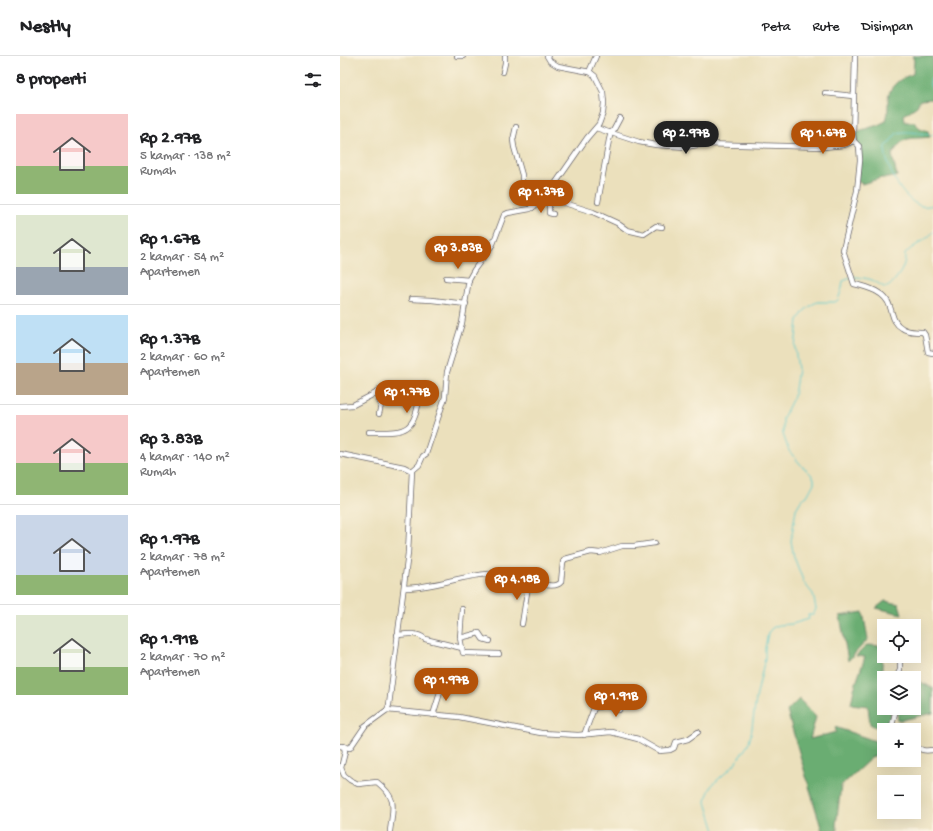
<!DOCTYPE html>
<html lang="id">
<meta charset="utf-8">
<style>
body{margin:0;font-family:"Gochi Hand",sans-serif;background:#f6f6f6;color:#202124;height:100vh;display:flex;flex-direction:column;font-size:15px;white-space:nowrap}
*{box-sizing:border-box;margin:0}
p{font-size:13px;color:#757577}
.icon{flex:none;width:22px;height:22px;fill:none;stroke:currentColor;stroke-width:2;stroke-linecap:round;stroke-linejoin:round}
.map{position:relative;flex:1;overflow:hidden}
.drawer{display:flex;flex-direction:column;background:#fff;width:340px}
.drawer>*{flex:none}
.buttons{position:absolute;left:537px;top:563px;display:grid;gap:8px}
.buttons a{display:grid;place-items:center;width:44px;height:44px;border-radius:0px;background:#fff;box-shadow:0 4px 16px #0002;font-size:20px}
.price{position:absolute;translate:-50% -34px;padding:0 9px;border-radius:14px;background:#b45309;color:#fff;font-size:13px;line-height:26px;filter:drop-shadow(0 1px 2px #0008)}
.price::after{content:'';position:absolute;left:50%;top:24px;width:12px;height:9px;margin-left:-6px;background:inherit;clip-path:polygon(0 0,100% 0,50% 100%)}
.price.active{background:#222;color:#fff}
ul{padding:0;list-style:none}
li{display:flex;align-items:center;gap:12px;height:100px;padding:0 16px}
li+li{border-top:1px solid #e0e0e0}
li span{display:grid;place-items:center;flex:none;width:112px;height:80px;border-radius:0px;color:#555}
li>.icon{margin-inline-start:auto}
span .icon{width:48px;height:48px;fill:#fffc;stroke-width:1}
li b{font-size:17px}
h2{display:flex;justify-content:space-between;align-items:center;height:48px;padding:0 16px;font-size:17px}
header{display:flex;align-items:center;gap:24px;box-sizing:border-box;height:56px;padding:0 20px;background:#fff;border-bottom:1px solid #e0e0e0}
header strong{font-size:19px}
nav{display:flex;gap:22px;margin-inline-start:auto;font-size:14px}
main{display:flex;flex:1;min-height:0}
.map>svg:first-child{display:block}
</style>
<header>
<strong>Nestly</strong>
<nav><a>Peta</a><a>Rute</a><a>Disimpan</a></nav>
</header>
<main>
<section class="drawer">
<h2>8 properti<svg class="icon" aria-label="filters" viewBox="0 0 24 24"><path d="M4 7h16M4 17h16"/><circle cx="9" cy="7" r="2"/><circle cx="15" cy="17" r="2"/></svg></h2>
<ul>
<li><span style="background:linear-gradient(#f6c9c9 65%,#8fb573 0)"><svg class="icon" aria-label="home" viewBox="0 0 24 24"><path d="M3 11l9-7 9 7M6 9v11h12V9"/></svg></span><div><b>Rp 2.97B</b><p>5 kamar · 138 m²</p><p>Rumah</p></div></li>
<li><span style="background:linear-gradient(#dfe7d0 65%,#9aa5b1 0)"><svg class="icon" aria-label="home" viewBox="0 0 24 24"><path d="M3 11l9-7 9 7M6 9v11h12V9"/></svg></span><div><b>Rp 1.67B</b><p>2 kamar · 54 m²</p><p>Apartemen</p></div></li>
<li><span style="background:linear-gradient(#bfe0f5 60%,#b9a48a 0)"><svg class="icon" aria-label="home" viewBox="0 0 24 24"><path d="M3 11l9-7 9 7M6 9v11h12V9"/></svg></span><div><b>Rp 1.37B</b><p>2 kamar · 60 m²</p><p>Apartemen</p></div></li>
<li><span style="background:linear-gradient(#f6c9c9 60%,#8fb573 0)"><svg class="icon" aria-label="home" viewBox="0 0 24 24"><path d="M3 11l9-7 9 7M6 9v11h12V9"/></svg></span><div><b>Rp 3.83B</b><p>4 kamar · 140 m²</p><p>Rumah</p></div></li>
<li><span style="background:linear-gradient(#c9d6e8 75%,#8fb573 0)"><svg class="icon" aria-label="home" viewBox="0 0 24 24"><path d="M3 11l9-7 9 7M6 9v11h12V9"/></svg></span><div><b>Rp 1.97B</b><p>2 kamar · 78 m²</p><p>Apartemen</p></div></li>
<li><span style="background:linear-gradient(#dfe7d0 65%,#8fb573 0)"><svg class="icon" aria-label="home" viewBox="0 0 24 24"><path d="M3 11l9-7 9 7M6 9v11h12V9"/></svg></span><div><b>Rp 1.91B</b><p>2 kamar · 70 m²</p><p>Apartemen</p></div></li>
</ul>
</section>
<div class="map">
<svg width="593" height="775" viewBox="0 0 593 775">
<rect width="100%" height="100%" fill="#fcf5e5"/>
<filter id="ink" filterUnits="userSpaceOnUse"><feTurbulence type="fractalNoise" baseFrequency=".025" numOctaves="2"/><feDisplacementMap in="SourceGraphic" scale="8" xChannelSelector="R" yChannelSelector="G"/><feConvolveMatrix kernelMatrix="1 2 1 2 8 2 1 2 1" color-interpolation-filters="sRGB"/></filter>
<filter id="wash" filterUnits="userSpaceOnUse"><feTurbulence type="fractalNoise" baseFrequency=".012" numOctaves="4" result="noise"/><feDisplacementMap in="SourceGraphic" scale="16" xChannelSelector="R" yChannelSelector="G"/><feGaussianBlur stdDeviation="0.9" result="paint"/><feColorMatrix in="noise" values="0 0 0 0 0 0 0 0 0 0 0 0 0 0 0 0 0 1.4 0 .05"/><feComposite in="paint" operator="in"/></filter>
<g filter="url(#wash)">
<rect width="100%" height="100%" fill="#ebe0bc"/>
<g fill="#6aad72" stroke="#466856">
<path d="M 572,0 L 593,0 L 593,43 L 580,44 L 577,50 L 564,59 L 565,66 L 574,66 L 580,72 L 588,75 L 590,81 C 567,84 565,78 552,99 L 557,120 L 549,122 L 541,122 L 522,128 L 517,125 L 519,103 L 515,76 L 538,69 L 546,65 C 548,58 548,53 548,46 C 547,31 560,22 573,18 L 574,4 Z"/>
<polygon points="545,545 559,548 562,558 536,552"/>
<polygon points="523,556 528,583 508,605 500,560"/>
<polygon points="527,589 543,590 542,616 552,617 552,622 544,622 544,652 551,652 550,674 544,674 544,676 530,668 528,650 511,648 514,633 525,601 516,600"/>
<polygon points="574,623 593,632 593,657 558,665 557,652 574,652"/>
<polygon points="459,643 476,661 470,683 496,676 495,671 544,688 544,700 533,700 501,730 496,769 498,775 482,775 447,655"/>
</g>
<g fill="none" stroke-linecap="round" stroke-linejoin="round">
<g stroke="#5dcbd0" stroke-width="1">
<polyline points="593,22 591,23 590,28 593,36"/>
<path d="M 593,79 C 580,78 570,74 557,77 L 545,92 C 546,111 561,143 581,150 C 585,151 589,150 593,149"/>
<path d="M 514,221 C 518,221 527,222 532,224 C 546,231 545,237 557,221 C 563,213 565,208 565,198 C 573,189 585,186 593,176"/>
<polyline points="375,775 366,746 367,740 372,729 393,710 408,689 411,679 416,643 425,602 425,592 428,577 432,572 439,569 452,568 469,563 468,559 473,559 476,553 473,538 464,527 454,501 451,485 456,453 462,443 467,440 474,427 474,423 471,418 462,410 449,395 443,378 443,362 454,340 458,313 455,292 458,264 465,254 473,248 477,246 495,246 498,244 502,232 503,225 511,222"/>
</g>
</g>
</g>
<g filter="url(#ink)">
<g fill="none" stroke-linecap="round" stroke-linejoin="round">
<g stroke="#686468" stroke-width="6">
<g id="street">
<polyline points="117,0 123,0"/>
<path d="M 515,0 L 513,79 L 514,85 L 519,90 L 520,104 L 517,135 L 503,194 L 514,228 C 528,231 546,236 550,251 C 553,259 553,267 562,272 C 569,277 575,275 583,276 L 585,279 L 588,296 L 593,297"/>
<polyline points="163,16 165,7 165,0"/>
<polyline points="249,16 256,0"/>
<polyline points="485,37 513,40"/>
<polyline points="176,71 173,84 174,91 182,119 182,132 189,140 192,152"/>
<polyline points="256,72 299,86 316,89 346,91 363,88 484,91 504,89 514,85"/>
<polyline points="205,143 209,145 218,145 253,156 277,167 287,174 304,178 316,170 322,171"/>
<polyline points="209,145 209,157 213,158"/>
<polyline points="258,146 269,84 271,76 273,75 280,62"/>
<polyline points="106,222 129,224"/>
<polyline points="71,243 92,244 126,248"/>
<polyline points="0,350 13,349 36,337 41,349 39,358"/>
<path d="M 29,376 C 66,376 74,378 80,338 L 74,338 L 73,332 L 42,332 L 39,333 L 36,337"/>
<polyline points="0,398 64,411 72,415"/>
<path d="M 64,532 C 93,532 120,520 148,518 C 153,518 159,516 163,517 C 176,519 213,537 221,526 L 223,506 L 225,503 L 251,496 L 260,497 L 282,490 L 294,490 L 315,487"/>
<polyline points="122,553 120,582 123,597 159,598"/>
<polyline points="182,568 189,524"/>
<path d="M 57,579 C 67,578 77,576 85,583 L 122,592"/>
<polyline points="120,582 139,577 143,583 150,585"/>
<polyline points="556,622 560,614 560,600"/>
<polyline points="47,654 119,661 201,677 238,679 271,676 298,683 319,695 330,694 334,692 336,686 348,683 358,676"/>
<polyline points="93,659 99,640 101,629"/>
<polyline points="551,674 555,657 554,652"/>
<polyline points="244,679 254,652 265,649 279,654 284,645 280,643"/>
<path d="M 574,689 C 581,695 585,695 593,694"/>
<polyline points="0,690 10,692 25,670 47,654 49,649 68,497 72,415 79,409 83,400 86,398 105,341 107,316 122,267 129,223 134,214 153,188 164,159 168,157 190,153 203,145 247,82 259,68 263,57 264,47 263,36 255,20 250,16 218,10 210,5 207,0"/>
<path d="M 4,690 L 5,696 L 1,712 L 4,719 L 10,724 L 18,728 L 37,726 C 58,743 53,751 50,775"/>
</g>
</g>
<use href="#street" stroke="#fff" stroke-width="4.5"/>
</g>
</g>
</svg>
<div class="buttons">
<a><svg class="icon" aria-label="locate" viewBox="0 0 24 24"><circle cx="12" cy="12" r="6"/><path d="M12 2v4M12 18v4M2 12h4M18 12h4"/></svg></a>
<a><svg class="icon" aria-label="layers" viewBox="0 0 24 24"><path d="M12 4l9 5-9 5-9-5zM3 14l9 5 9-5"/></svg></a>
<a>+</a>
<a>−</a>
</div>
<b class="price active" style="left:346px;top:99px">Rp 2.97B</b>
<b class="price" style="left:483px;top:99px">Rp 1.67B</b>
<b class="price" style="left:201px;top:158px">Rp 1.37B</b>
<b class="price" style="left:118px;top:214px">Rp 3.83B</b>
<b class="price" style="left:67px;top:358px">Rp 1.77B</b>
<b class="price" style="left:177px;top:545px">Rp 4.18B</b>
<b class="price" style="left:106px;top:646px">Rp 1.97B</b>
<b class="price" style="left:276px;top:662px">Rp 1.91B</b>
</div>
</main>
